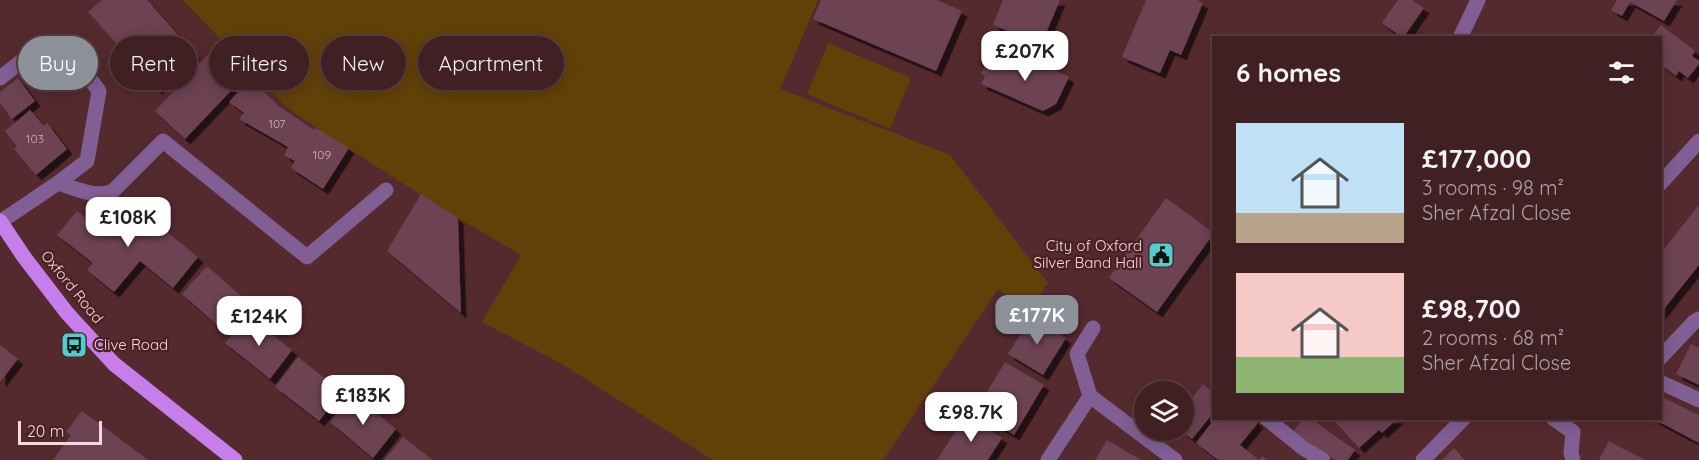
<!DOCTYPE html>
<meta charset="utf-8">
<style>
body{margin:0;font-family:Quicksand,sans-serif;background:#47282b;color:#f1f3f6;height:100vh;display:flex;flex-direction:column;font-size:22px;white-space:nowrap}
*{box-sizing:border-box;margin:0}
p{font-size:20px;color:#aea3a6}
.icon{flex:none;width:33px;height:33px;fill:none;stroke:currentColor;stroke-width:2;stroke-linecap:round;stroke-linejoin:round}
.map{position:relative;flex:1;overflow:hidden}
.drawer{position:absolute;left:1212px;top:36px;width:450px;height:384px;display:flex;flex-direction:column;background:#402023;border-radius:0px;box-shadow:0 3px 15px #0003,0 0 0 2px #593e41}
.drawer>*{flex:none}
.guide{position:absolute;left:18px;top:36px;width:570px;height:54px;display:flex;gap:12px}
.tools{position:absolute;left:1134px;top:381px;display:grid;gap:12px}
.tools a{display:grid;place-items:center;width:60px;height:60px;border-radius:50%;background:#402023;box-shadow:0 3px 15px #0003,0 0 0 2px #593e41;font-size:30px}
.scale{position:absolute;left:18px;bottom:15px;width:84px;box-sizing:border-box;padding-left:6px;border:3px solid #f5d8da;border-top:0;font-size:16px;line-height:21px;white-space:nowrap;color:#f5d8da;-webkit-text-stroke:4px #4a2025;paint-order:stroke}
.price{position:absolute;translate:-50% -51px;padding:0 14px;border-radius:12px;background:#fff;color:#222;font-size:20px;line-height:39px;filter:drop-shadow(0 2px 3px #0008)}
.price::after{content:'';position:absolute;left:50%;top:36px;width:18px;height:14px;margin-left:-9px;background:inherit;clip-path:polygon(0 0,100% 0,50% 100%)}
.price.active{background:#8c9099;color:#fff}
ul{padding:0;list-style:none}
li{display:flex;align-items:center;gap:18px;height:150px;padding:0 24px}
li span{display:grid;place-items:center;flex:none;width:168px;height:120px;border-radius:0px;color:#555}
li>.icon{margin-inline-start:auto}
span .icon{width:72px;height:72px;fill:#fffc;stroke-width:1}
li b{font-size:26px}
h2{display:flex;justify-content:space-between;align-items:center;height:72px;padding:0 24px;font-size:26px}
.pill{padding:0 21px;border-radius:27px;background:#402023;box-shadow:0 3px 15px #0003,0 0 0 2px #593e41;font-size:21px;line-height:54px}
.pill.active{background:#8c9099;color:#fff}
.map>svg:first-child{display:block}
</style>
<div class="map">
<svg width="1699" height="460" viewBox="0 0 1699 460">
<defs>
<filter id="shadow"><feDropShadow dx="5.5" dy="5.5" stdDeviation="0" flood-color="#0009"/></filter>
</defs>
<rect width="100%" height="100%" fill="#552a2f"/>
<g fill="#624109">
<polygon points="183,0 818,0 780,89 950,155 1048,283 1029,311 998,289 883,460 713,460 562,364 482,322 521,255 458,218 316,128 283,104"/>
<polygon points="828,43 911,78 890,129 807,94"/>
</g>
<g fill="#6d4253" filter="url(#shadow)">
<polygon points="102,0 147,0 195,54 157,89 88,12"/>
<polygon points="821,0 937,0 962,11 936,71 813,19"/>
<polygon points="1003,0 1060,0 1041,45 993,25"/>
<polygon points="1146,0 1197,0 1203,3 1181,55 1170,50 1160,73 1122,57"/>
<polygon points="1398,0 1412,0 1424,8 1403,38 1382,23"/>
<polygon points="1617,0 1677,0 1664,21 1630,2 1622,16 1611,10"/>
<polygon points="1661,25 1695,51 1692,56 1699,61 1699,64 1688,78 1679,71 1676,76 1660,64 1660,38 1651,38"/>
<polygon points="217,45 247,74 185,139 155,111"/>
<polygon points="990,54 1015,66 1018,59 1043,71 1046,66 1069,77 1056,104 1043,111 981,84 985,76 981,74"/>
<polygon points="18,78 35,101 12,119 0,103 0,92"/>
<polygon points="250,78 279,106 314,130 316,128 349,148 323,189 291,168 295,161 284,155 288,147 239,119 244,113 229,102"/>
<polygon points="30,110 44,126 47,123 67,149 36,175 14,149 17,146 5,131"/>
<polygon points="421,194 458,218 461,313 387,251"/>
<polygon points="1166,198 1214,233 1157,312 1109,278"/>
<polygon points="133,204 198,257 173,288 140,261 114,292 87,270 93,263 57,235 77,211 106,236"/>
<polygon points="1699,205 1699,265 1660,314 1660,254"/>
<polygon points="207,266 248,302 223,330 182,294"/>
<polygon points="248,315 292,350 270,379 225,343"/>
<polygon points="1031,317 1066,338 1043,375 1008,354"/>
<polygon points="1691,344 1699,348 1699,385 1676,374"/>
<polygon points="0,345 18,359 0,382"/>
<polygon points="298,357 342,392 319,421 275,387"/>
<polygon points="1005,362 1044,385 1014,435 975,412"/>
<polygon points="1203,384 1214,393 1214,412 1192,439 1181,430 1184,430 1184,409"/>
<polygon points="353,394 396,429 373,458 330,422"/>
<polygon points="1660,396 1699,415 1699,443 1652,418 1660,418"/>
<polygon points="82,411 108,430 148,460 53,460 71,435 66,432"/>
<polygon points="966,415 1002,438 991,455 988,460 937,460"/>
<polygon points="1215,418 1252,418 1258,423 1240,445 1259,460 1262,456 1267,460 1218,460 1196,443"/>
<polygon points="1303,418 1310,418 1355,450 1348,460 1334,460 1293,432"/>
<polygon points="1332,418 1398,418 1382,433 1379,430 1359,448"/>
<polygon points="403,437 425,454 432,460 384,460"/>
<polygon points="1107,440 1141,460 1095,460"/>
<polygon points="1609,441 1629,452 1646,460 1599,460"/>
<polygon points="1454,448 1465,460 1442,460"/>
</g>
<g fill="none" stroke-linecap="round" stroke-linejoin="round">
<g stroke="#815e93" stroke-width="15">
<polyline points="1460,38 1478,0"/>
<polyline points="0,78 27,57"/>
<polyline points="58,183 87,161 99,91 75,59"/>
<polyline points="1660,184 1699,141"/>
<path d="M 0,222 L 58,183 C 75,188 97,199 113,191 L 163,141 L 307,257 L 386,190"/>
<polyline points="1660,358 1694,322 1699,319"/>
<polyline points="1660,382 1699,400"/>
<polyline points="1090,396 1175,460"/>
<polyline points="1090,396 1077,354 1093,328"/>
<polyline points="1266,418 1303,448 1323,460"/>
<polyline points="1553,418 1573,432 1571,453 1573,460"/>
<polyline points="1048,460 1090,396"/>
<polyline points="1423,460 1464,418"/>
</g>
<polyline stroke="#c77eeb" stroke-width="15" points="0,221 24,257 67,313 114,364 235,460"/>
</g>
<defs>
<g id="civic-square" transform="scale(1.35)"><rect x="-9" y="-9" width="18" height="18" rx="4" fill="#53cdcb" stroke="#4a2025"/><path d="M-.6-6.5H3V-4.5H.6V-3L4-1V1h2V6H-6V1h2V-1L-.6-3ZM-1.2 2.5V6h2.4V2.5Z" fill="#111"/></g>
<g id="bus-square" transform="scale(1.35)"><rect x="-9" y="-9" width="18" height="18" rx="4" fill="#53cdcb" stroke="#4a2025"/><path d="M-5-6H5V4H4V6H2V4H-2V6H-4V4H-5ZM-3.5-4V0h7V-4ZM-3.5 1.2v1.5H-2V1.2ZM2 1.2v1.5H3.5V1.2Z" fill="#111"/></g>
</defs>
<g fill-rule="evenodd">
<use href="#civic-square" x="1161" y="255"/>
<use href="#bus-square" x="74" y="345"/>
</g>
<g text-anchor="middle" stroke-width="4.5" stroke-linejoin="round" paint-order="stroke">
<g font-size="12" fill="#d3b2b8">
<text x="277" y="128">107</text>
<text x="35" y="143">103</text>
<text x="322" y="159">109</text>
</g>
<g font-size="15" fill="#f5d8da" stroke="#4a2025" text-anchor="end">
<text x="1142" y="251">City of Oxford<tspan x="1142" dy="17">Silver Band Hall</tspan></text>
<text x="94" y="350" text-anchor="start">Clive Road</text>
</g>
<g font-size="15" fill="#f5d8da" stroke="#4a2025">
<text transform="translate(72 287) rotate(51)" y="5">Oxford Road</text>
</g>
</g>
</svg>
<div class="tools">
<a><svg class="icon" aria-label="layers" viewBox="0 0 24 24"><path d="M12 4l9 5-9 5-9-5zM3 14l9 5 9-5"/></svg></a>
</div>
<div class="scale">20 m</div>
<b class="price" style="left:1025px;top:82px">£207K</b>
<b class="price" style="left:128px;top:248px">£108K</b>
<b class="price active" style="left:1037px;top:346px">£177K</b>
<b class="price" style="left:259px;top:347px">£124K</b>
<b class="price" style="left:363px;top:426px">£183K</b>
<b class="price" style="left:971px;top:443px">£98.7K</b>
<div class="guide">
<a class="pill active">Buy</a>
<a class="pill">Rent</a>
<a class="pill">Filters</a>
<a class="pill">New</a>
<a class="pill">Apartment</a>
</div>
<section class="drawer">
<h2>6 homes<svg class="icon" aria-label="filters" viewBox="0 0 24 24"><path d="M4 7h16M4 17h16"/><circle cx="9" cy="7" r="2"/><circle cx="15" cy="17" r="2"/></svg></h2>
<ul>
<li><span style="background:linear-gradient(#bfe0f5 75%,#b9a48a 0)"><svg class="icon" aria-label="home" viewBox="0 0 24 24"><path d="M3 11l9-7 9 7M6 9v11h12V9"/></svg></span><div><b>£177,000</b><p>3 rooms · 98 m²</p><p>Sher Afzal Close</p></div></li>
<li><span style="background:linear-gradient(#f6c9c9 70%,#8fb573 0)"><svg class="icon" aria-label="home" viewBox="0 0 24 24"><path d="M3 11l9-7 9 7M6 9v11h12V9"/></svg></span><div><b>£98,700</b><p>2 rooms · 68 m²</p><p>Sher Afzal Close</p></div></li>
</ul>
</section>
</div>
